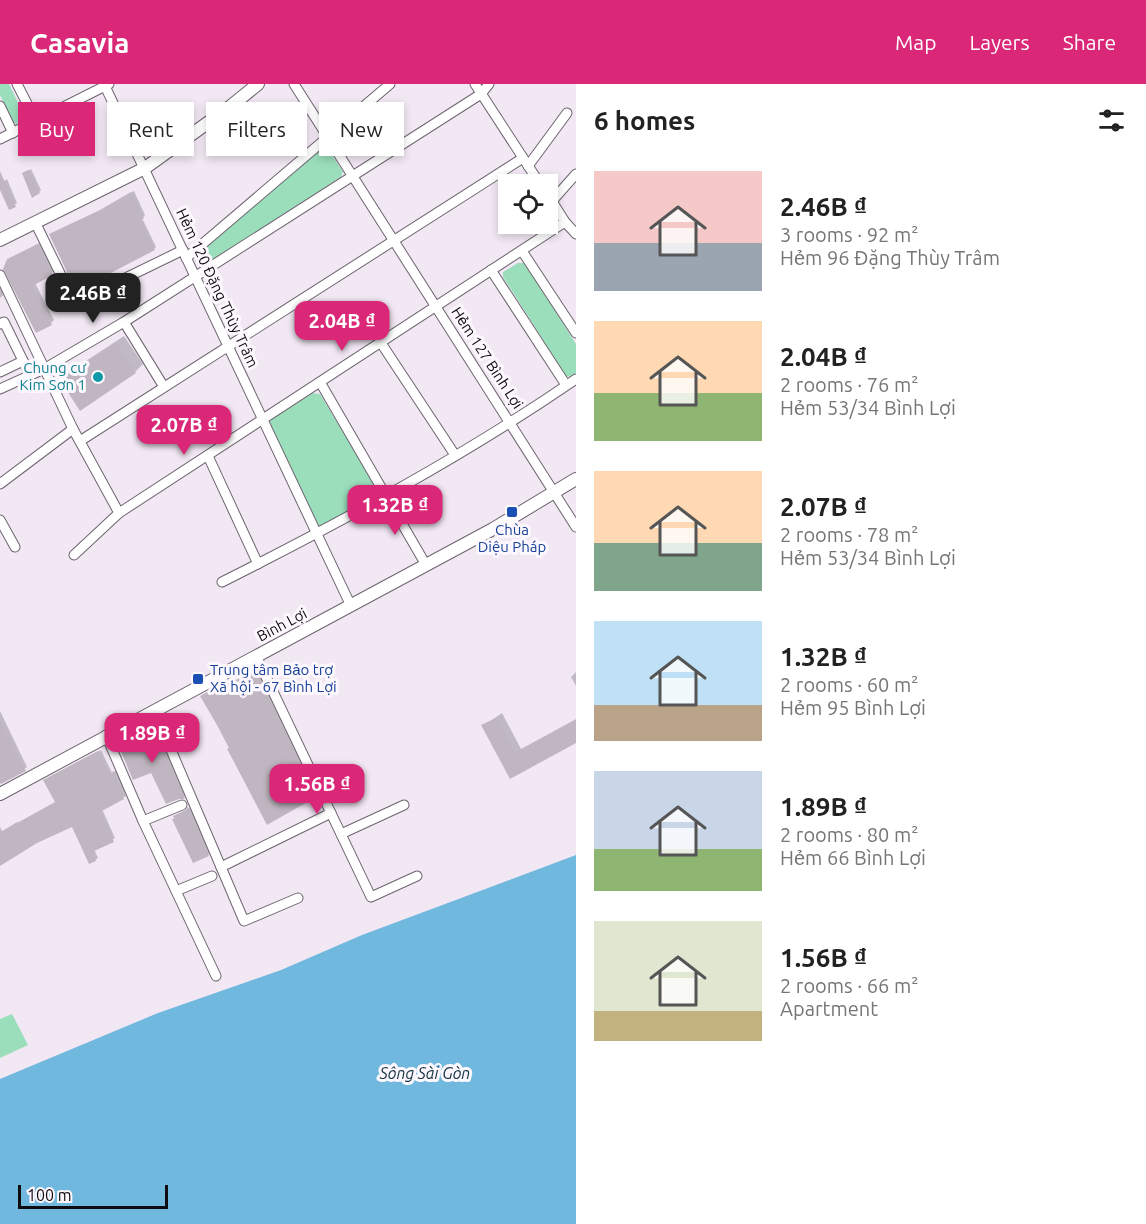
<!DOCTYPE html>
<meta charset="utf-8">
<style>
body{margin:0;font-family:Ubuntu,sans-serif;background:#f2f2f2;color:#222;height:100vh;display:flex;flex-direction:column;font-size:22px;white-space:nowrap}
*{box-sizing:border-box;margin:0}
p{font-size:20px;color:#767676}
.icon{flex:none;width:33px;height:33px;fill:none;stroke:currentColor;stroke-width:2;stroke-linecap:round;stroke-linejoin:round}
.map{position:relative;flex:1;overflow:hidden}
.drawer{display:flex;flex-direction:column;background:#fff;width:570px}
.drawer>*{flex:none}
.top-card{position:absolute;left:18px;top:18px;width:468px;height:54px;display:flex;gap:12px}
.controls{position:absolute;left:498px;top:90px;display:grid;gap:12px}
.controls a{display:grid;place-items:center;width:60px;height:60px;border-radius:0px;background:#fff;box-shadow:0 3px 9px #0003;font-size:30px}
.scale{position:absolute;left:18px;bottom:15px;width:150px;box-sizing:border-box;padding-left:6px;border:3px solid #0f0c10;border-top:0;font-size:16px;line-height:21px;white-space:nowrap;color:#0f0c10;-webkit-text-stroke:4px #fdf7fe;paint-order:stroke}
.price{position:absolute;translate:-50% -51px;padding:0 14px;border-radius:12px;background:#db2777;color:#fff;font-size:20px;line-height:39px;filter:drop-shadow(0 2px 3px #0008)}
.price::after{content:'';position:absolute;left:50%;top:36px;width:18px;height:14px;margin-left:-9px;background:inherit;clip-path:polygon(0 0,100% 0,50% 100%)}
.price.current{background:#222;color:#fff}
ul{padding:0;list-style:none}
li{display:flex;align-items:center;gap:18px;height:150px;padding:0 18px}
li span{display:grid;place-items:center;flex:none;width:168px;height:120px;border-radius:0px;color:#555}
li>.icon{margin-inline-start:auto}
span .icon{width:72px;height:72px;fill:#fffc;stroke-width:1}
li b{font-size:26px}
h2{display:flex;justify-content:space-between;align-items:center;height:72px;padding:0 18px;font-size:26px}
.pill{padding:0 21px;border-radius:0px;background:#fff;box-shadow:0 3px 9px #0003;font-size:21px;line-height:54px}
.pill.current{background:#db2777;color:#fff}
header{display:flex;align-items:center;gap:36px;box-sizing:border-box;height:84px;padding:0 30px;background:#db2777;color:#fff}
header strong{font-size:28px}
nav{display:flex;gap:33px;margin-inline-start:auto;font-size:21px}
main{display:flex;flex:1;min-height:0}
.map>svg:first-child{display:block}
</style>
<header>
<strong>Casavia</strong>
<nav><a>Map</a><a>Layers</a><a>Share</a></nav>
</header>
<main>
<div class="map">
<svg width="576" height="1140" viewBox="0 0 576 1140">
<rect width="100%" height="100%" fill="#f2e8f4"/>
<g fill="#9adebc">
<polygon points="0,0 9,0 24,31 23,37 17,40 13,38 0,11"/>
<polygon points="322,64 328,65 343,88 341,93 204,181 199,182 195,176 198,170"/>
<polygon points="518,179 525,179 576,260 576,289 571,293 566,292 503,193 503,188"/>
<polygon points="313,309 320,310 378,406 376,411 321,443 317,440 270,342 270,336"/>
<polygon points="12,930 28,961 0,974 0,935"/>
</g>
<polygon fill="#71b8df" points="576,771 576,1140 0,1140 0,995 158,929 281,886 362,851"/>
<g fill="#0003">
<polygon points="31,85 41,106 39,108 23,89"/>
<polygon points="7,95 17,119 9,124 0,103 0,100"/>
<polygon points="134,107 145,131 142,134 156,163 154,165 104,124"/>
<polygon points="41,158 55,187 35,199 54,236 51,239 8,176"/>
<polygon points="0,195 6,209 0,214"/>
<polygon points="124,252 143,280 135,288 61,296 69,288"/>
<polygon points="258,586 317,710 315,712 204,610 228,597 229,599"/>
<polygon points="576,588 576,602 571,593"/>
<polygon points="0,627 27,683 0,699"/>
<polygon points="502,629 521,665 576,635 576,658 511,693 483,642"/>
<polygon points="156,642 186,711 184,713 120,663 139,654 137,651 139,649"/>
<polygon points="101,666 112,689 117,686 126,712 102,725 115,754 94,765 98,774 95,776 72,741 36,758 0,779 0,743 2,747 56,718 48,694"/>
<polygon points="191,723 210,768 208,771 174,732"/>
</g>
<g fill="#c0b6c1">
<polygon points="28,86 40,109 32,114 22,89"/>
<polygon points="0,87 16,123 9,126 0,106"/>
<polygon points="131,108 144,134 140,136 155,166 76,207 49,150 100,126"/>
<polygon points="38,160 53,191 32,202 52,241 36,249 3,185 7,175"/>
<polygon points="116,259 136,289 80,327 60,296"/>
<polygon points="256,587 316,713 267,741 233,676 227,665 229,664 217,641 200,612 226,598 227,601"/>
<polygon points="496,634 515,669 576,637 576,659 510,695 481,641"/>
<polygon points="0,636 26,687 1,700 0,699"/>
<polygon points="154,643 185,715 179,715 166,720 151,689 133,696 119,663 137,655 135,651"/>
<polygon points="98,667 109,690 114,687 124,715 100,728 114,758 92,768 96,777 89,780 72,743 37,759 0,782 0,749 17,738 18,739 55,718 43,696"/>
<polygon points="188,723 209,772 193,779 172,735 174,735 173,732 185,727"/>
</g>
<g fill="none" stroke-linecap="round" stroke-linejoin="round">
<g stroke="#6d646f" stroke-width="11">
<g id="street">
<polyline points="17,0 36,37"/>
<polyline points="104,0 351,522"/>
<polyline points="294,0 576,443"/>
<polyline points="475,0 540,100"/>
<polyline points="0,22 13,49"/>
<polyline points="0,55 109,0"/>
<polyline points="528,82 567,29"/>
<polyline points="548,111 565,138 576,150"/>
<polyline points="552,117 576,90"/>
<polyline points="35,138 76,222"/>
<polyline points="522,167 576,249"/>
<polyline points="186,174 390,0"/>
<polyline points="491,186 566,301"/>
<polyline points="0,191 73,345 119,429"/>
<polyline points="105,204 183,166"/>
<polyline points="124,238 164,303"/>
<polyline points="0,240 4,238 30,291"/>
<polyline points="381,259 455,371"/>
<polyline points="0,288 23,277"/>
<polyline points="320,298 426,481"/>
<polyline points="0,305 44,285 124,238 481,10 489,0"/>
<polyline points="80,357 523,74"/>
<polyline points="208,372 258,480"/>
<polyline points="0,400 73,345"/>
<polyline points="0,436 15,463"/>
<polyline points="74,471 119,429 565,138"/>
<path d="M 222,498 C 343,437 464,372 576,295"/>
<polyline points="256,572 371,813 417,792"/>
<polyline points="154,626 244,837 298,814"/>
<polyline points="106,651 143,737 216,892"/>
<polyline points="143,737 182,721"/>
<polyline points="341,750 404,721"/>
<polyline points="221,783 331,729"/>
<polyline points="176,807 212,792"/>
</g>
</g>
<g stroke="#6d646f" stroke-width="14">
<g id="secondary">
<polyline points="0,156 145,84 231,22 258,0"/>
<polyline points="0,710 493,445 576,395"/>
</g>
</g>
<use href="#street" stroke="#fff" stroke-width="9"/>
<use href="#secondary" stroke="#fff" stroke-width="12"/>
</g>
<circle fill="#0f9aa8" stroke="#fdf7fe" stroke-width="2" cx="98" cy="293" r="6"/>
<g fill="#1a4fb4" stroke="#fdf7fe" stroke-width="2">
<rect x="506" y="422" width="12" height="12" rx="3"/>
<rect x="192" y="589" width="12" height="12" rx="3"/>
</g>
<g text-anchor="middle" stroke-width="6" stroke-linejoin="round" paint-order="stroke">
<g font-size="15" fill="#0f0c10" stroke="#fdf7fe">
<text transform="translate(217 204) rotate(65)" y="5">Hẻm 120 Đặng Thùy Trâm</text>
<text transform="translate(487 274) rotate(57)" y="5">Hẻm 127 Bình Lợi</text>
<text transform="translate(282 541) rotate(-28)" y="5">Bình Lợi</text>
</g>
<g font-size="15" fill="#0d838f" stroke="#fdf7fe" text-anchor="end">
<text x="86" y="289">Chung cư<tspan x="86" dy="17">Kim Sơn 1</tspan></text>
</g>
<g font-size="15" fill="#164399" stroke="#fdf7fe">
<text x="512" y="451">Chùa<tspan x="512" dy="17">Diệu Pháp</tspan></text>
<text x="210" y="591" text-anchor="start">Trung tâm Bảo trợ<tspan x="210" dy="17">Xã hội - 67 Bình Lợi</tspan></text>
</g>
<g font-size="16" font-style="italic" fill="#113242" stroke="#fdf7fe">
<text x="425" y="995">Sông Sài Gòn</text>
</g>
</g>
</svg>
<div class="controls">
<a><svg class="icon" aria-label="locate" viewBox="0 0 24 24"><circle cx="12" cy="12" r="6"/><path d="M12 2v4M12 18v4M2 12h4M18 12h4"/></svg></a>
</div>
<div class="scale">100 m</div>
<b class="price current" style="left:93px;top:240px">2.46B ₫</b>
<b class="price" style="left:342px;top:268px">2.04B ₫</b>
<b class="price" style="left:184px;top:372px">2.07B ₫</b>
<b class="price" style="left:395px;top:452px">1.32B ₫</b>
<b class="price" style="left:152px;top:680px">1.89B ₫</b>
<b class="price" style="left:317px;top:731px">1.56B ₫</b>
<div class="top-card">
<a class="pill current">Buy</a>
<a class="pill">Rent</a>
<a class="pill">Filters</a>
<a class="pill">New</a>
</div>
</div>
<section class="drawer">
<h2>6 homes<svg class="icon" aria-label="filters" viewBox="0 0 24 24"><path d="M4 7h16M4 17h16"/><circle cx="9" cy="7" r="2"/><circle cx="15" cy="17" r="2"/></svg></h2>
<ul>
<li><span style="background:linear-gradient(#f6c9c9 60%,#9aa5b1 0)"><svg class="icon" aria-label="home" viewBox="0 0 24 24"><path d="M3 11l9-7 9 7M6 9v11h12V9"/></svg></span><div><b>2.46B ₫</b><p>3 rooms · 92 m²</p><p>Hẻm 96 Đặng Thùy Trâm</p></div></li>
<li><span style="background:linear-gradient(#ffd9b3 60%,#8fb573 0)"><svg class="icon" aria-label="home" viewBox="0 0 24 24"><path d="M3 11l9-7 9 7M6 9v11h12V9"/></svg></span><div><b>2.04B ₫</b><p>2 rooms · 76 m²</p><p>Hẻm 53/34 Bình Lợi</p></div></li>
<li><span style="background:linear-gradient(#ffd9b3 60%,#7fa58c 0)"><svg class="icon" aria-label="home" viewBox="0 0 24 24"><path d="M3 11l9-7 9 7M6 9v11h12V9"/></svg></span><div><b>2.07B ₫</b><p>2 rooms · 78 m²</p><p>Hẻm 53/34 Bình Lợi</p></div></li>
<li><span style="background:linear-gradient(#bfe0f5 70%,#b9a48a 0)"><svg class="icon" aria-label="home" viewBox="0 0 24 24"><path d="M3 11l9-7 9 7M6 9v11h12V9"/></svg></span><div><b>1.32B ₫</b><p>2 rooms · 60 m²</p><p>Hẻm 95 Bình Lợi</p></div></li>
<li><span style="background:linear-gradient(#c9d6e8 65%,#8fb573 0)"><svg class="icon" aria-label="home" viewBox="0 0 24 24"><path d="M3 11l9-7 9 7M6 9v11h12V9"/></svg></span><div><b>1.89B ₫</b><p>2 rooms · 80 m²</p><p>Hẻm 66 Bình Lợi</p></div></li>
<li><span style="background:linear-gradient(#dfe7d0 75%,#c2b280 0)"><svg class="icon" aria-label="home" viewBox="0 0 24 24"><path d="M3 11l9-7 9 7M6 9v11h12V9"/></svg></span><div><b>1.56B ₫</b><p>2 rooms · 66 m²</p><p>Apartment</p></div></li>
</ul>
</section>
</main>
